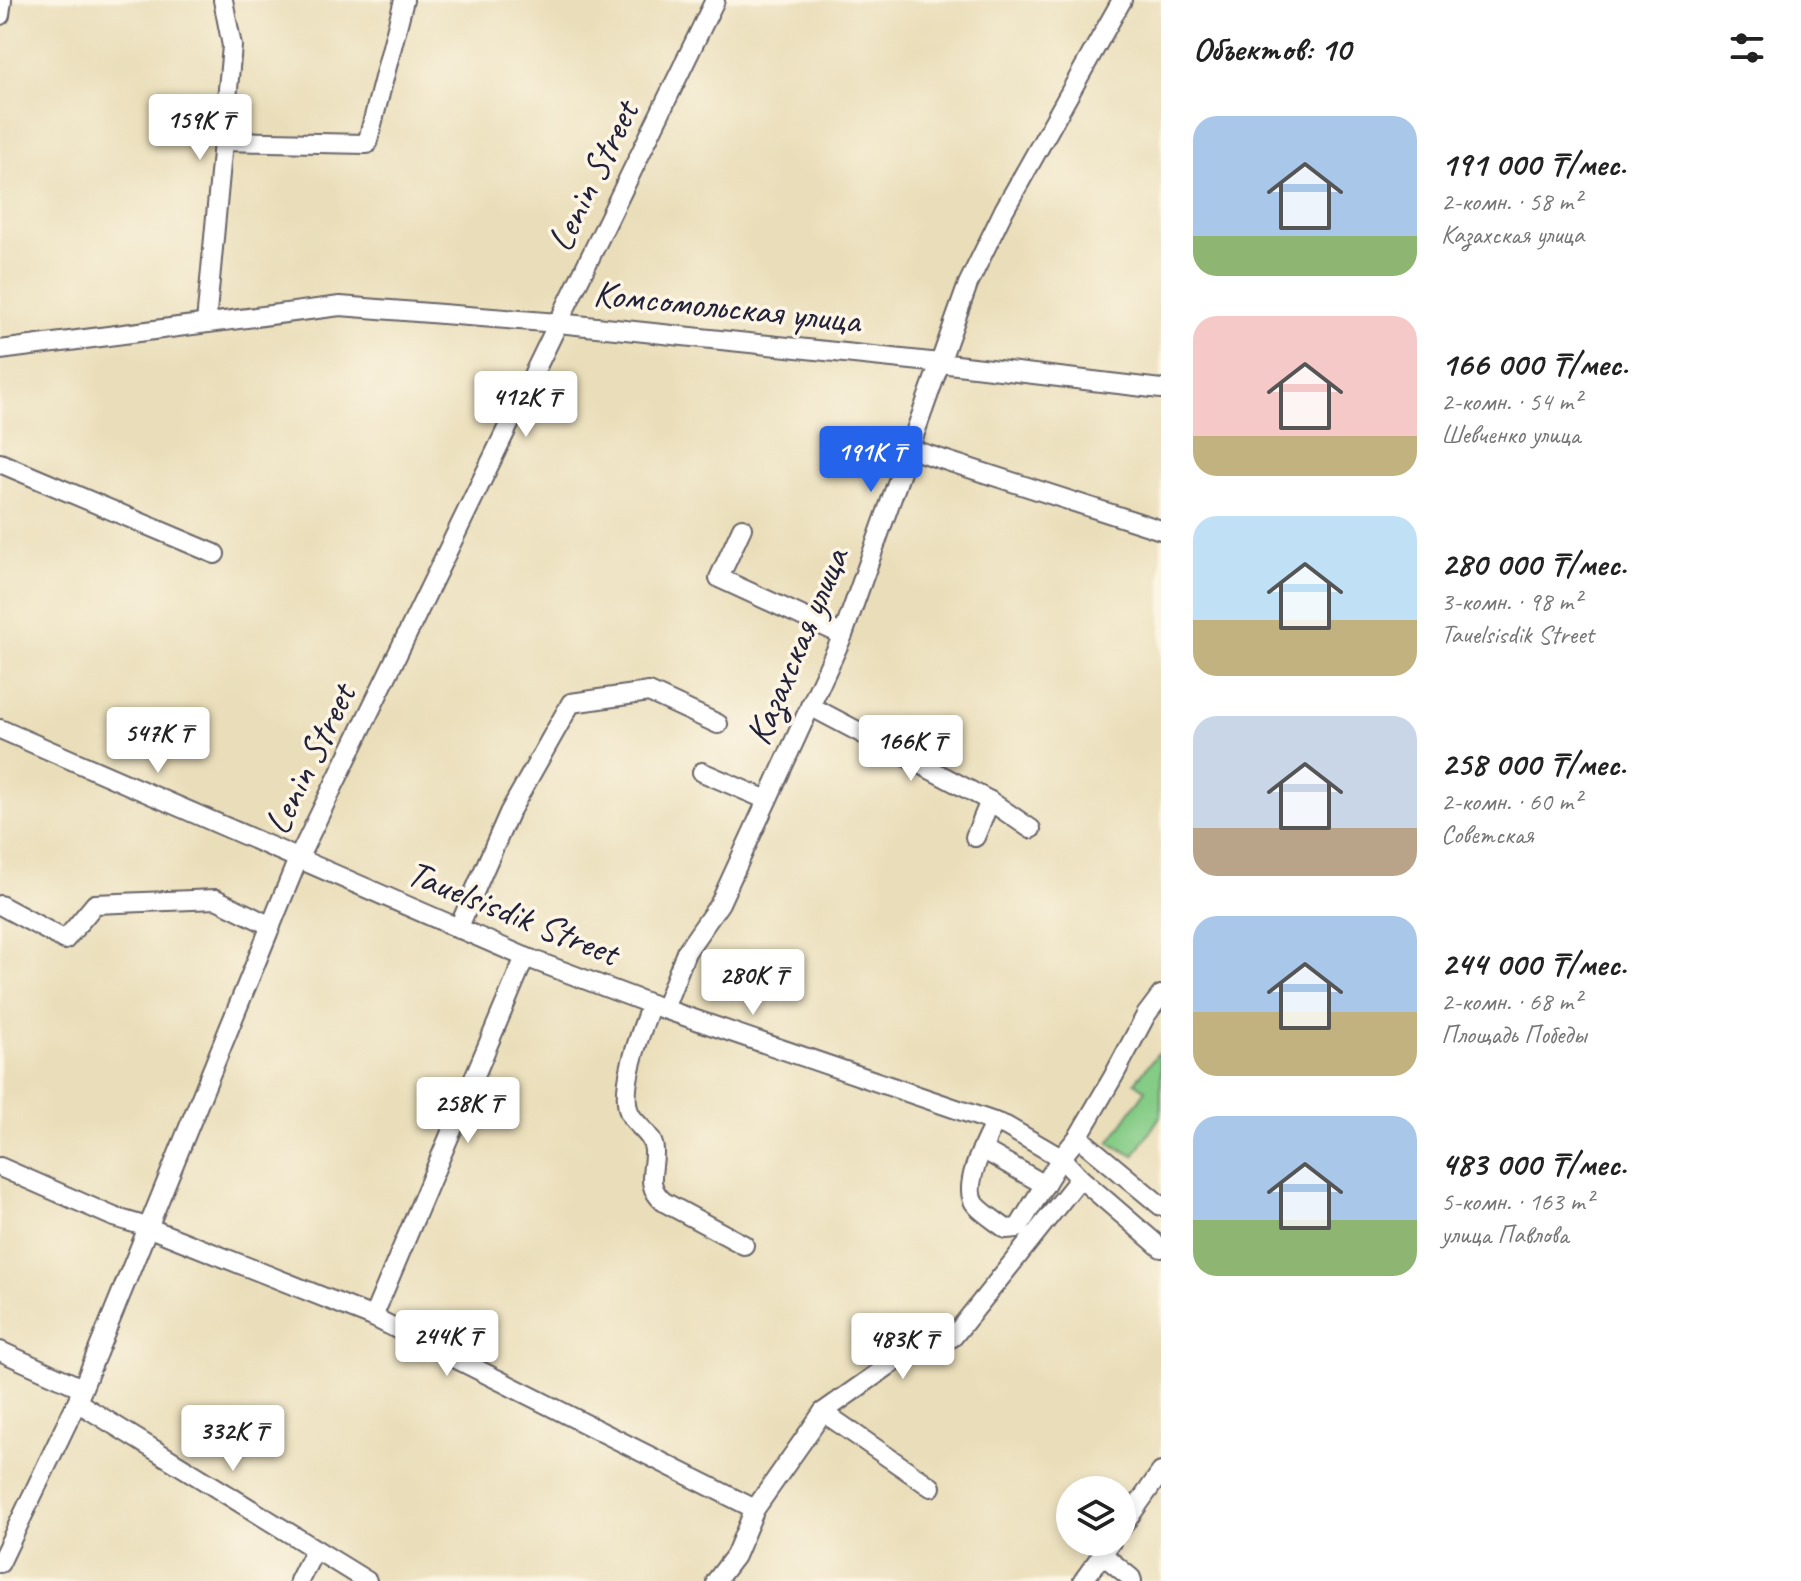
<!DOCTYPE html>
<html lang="ru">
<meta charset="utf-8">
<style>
body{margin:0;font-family:Caveat,sans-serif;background:#f2f2f2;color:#222;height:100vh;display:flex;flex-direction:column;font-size:30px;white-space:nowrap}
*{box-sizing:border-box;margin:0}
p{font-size:26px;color:#767676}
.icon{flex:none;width:44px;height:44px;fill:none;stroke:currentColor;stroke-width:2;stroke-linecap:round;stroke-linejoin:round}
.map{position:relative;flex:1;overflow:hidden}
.panel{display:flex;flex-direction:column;background:#fff;width:640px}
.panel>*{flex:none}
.controls{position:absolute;left:1056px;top:1476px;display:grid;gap:16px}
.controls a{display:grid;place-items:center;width:80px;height:80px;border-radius:50%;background:#fff;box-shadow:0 4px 12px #0003;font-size:40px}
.price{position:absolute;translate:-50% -68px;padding:0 18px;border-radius:8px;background:#fff;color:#222;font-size:26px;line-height:52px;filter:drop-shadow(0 2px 4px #0008)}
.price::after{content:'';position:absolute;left:50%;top:48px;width:24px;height:18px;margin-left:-12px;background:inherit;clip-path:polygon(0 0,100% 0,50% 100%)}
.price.selected{background:#2563eb;color:#fff}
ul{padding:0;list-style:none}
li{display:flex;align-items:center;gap:24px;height:200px;padding:0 32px}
li span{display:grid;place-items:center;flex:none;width:224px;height:160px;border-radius:24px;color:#555}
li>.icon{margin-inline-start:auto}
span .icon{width:96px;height:96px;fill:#fffc;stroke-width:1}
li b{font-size:34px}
h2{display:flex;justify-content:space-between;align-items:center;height:96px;padding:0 32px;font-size:34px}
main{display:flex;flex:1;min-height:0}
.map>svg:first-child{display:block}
</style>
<main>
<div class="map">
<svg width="1161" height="1581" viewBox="0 0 1161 1581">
<rect width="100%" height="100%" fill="#fcf5e5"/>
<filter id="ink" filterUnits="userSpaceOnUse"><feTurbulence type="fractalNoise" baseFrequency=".0125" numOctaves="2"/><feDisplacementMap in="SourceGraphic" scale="16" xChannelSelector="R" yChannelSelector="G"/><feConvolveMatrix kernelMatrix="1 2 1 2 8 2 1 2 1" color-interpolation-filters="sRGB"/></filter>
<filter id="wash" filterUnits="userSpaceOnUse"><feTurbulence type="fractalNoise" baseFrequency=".006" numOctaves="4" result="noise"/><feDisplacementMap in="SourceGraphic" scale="32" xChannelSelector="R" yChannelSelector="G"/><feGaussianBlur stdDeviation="1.8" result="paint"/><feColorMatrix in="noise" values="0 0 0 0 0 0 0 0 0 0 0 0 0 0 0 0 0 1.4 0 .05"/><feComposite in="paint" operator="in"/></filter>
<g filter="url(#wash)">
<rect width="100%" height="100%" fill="#eadeba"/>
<polygon fill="#85cc87" stroke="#547761" stroke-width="2" points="1158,1053 1161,1069 1161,1115 1134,1156 1109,1143 1146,1090 1135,1082"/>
</g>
<g filter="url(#ink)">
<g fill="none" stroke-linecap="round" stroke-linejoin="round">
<g stroke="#686467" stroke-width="22">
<g id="minor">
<polyline points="0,15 2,0"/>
<polyline points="223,141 367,144 404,0"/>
<polyline points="206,323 232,46 223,0"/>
<polyline points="0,350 340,306 558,323 940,363 1161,389"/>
<polyline points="910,449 1161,530"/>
<polyline points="0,463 215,554"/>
<polyline points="742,528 719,578 843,635"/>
<polyline points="810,706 990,801 1031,829"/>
<polyline points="0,729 525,957 664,1009 1006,1126 1061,1158 1080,1178 1161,1248"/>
<polyline points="702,772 767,800"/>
<polyline points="975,837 990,801"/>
<polyline points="0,905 65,940 95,904 216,899 271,926"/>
<polyline points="458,929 509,813 571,703 649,692 718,724"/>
<path d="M 651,1004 C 642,1029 618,1089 630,1114 C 637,1127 653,1134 654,1150 C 655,1171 644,1185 664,1202 L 744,1245"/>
<polyline points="664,1009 686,952 720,903 843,635 968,284 1004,210 1122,0"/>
<path d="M 995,1122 C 986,1140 960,1188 976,1205 C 984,1214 996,1221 1006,1229 L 1018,1228 L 1061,1158 L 1078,1137 L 1113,1077 L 1146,1015 L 1161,995"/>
<polyline points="1078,1137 1161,1206"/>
<polyline points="982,1149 1045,1185"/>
<polyline points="0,1167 114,1217 147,1227 373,1317 755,1509"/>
<polyline points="373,1317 525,957"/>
<polyline points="0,1351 82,1388"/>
<polyline points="77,1402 367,1581"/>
<polyline points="823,1412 931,1487"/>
<polyline points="1122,1527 1161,1472"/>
<polyline points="1102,1554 1131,1578 1132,1581"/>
<polyline points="0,1563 77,1402 298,859 715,0"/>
<polyline points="299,1581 315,1549"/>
<polyline points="716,1581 735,1556 755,1509 823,1412 898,1359 953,1337 1080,1178"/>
<polyline points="1083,1581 1111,1542"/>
</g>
</g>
<use href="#minor" stroke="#fff" stroke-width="18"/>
</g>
</g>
<g text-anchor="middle" stroke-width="7" stroke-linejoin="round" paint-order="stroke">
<g font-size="38" fill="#22223b" stroke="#fcf5e5">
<text transform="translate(592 176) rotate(-64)" y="13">Lenin Street</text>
<text transform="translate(727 306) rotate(6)" y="13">Комсомольская улица</text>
<text transform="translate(796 646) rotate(-67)" y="13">Казахская улица</text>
<text transform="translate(309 759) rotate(-64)" y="13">Lenin Street</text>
<text transform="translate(513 912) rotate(22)" y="13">Tauelsisdik Street</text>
</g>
</g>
</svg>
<div class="controls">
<a><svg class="icon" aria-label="layers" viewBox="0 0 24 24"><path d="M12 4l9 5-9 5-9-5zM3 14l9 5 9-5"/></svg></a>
</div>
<b class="price" style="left:200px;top:162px">159K ₸</b>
<b class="price" style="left:526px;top:439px">412K ₸</b>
<b class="price selected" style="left:871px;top:494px">191K ₸</b>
<b class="price" style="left:158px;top:775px">547K ₸</b>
<b class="price" style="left:911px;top:783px">166K ₸</b>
<b class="price" style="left:753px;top:1017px">280K ₸</b>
<b class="price" style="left:468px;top:1145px">258K ₸</b>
<b class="price" style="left:447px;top:1378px">244K ₸</b>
<b class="price" style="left:903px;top:1381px">483K ₸</b>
<b class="price" style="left:233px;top:1473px">332K ₸</b>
</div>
<section class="panel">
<h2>Объектов: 10<svg class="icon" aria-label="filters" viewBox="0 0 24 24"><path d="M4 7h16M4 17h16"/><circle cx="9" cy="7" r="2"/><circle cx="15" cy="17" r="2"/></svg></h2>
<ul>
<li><span style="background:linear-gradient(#a9c7e8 75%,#8fb573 0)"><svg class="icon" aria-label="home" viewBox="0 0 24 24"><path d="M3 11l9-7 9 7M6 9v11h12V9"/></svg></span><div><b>191 000 ₸/мес.</b><p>2-комн. · 58 m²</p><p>Казахская улица</p></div></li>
<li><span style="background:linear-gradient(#f6c9c9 75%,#c2b280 0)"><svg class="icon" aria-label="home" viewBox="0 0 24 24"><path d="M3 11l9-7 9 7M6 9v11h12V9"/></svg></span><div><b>166 000 ₸/мес.</b><p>2-комн. · 54 m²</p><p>Шевченко улица</p></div></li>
<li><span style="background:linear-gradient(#bfe0f5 65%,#c2b280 0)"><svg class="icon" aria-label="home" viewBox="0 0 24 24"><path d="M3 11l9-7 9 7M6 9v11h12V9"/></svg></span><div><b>280 000 ₸/мес.</b><p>3-комн. · 98 m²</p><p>Tauelsisdik Street</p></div></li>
<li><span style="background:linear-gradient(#c9d6e8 70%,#b9a48a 0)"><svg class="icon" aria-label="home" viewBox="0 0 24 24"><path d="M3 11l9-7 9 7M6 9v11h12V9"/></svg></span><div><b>258 000 ₸/мес.</b><p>2-комн. · 60 m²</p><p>Советская</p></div></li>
<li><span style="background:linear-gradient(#a9c7e8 60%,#c2b280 0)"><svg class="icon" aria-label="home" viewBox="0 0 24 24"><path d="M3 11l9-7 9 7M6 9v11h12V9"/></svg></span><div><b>244 000 ₸/мес.</b><p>2-комн. · 68 m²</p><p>Площадь Победы</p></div></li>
<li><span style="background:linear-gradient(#a9c7e8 65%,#8fb573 0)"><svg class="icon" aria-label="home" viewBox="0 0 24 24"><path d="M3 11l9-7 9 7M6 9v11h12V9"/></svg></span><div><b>483 000 ₸/мес.</b><p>5-комн. · 163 m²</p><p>улица Павлова</p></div></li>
</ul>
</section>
</main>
